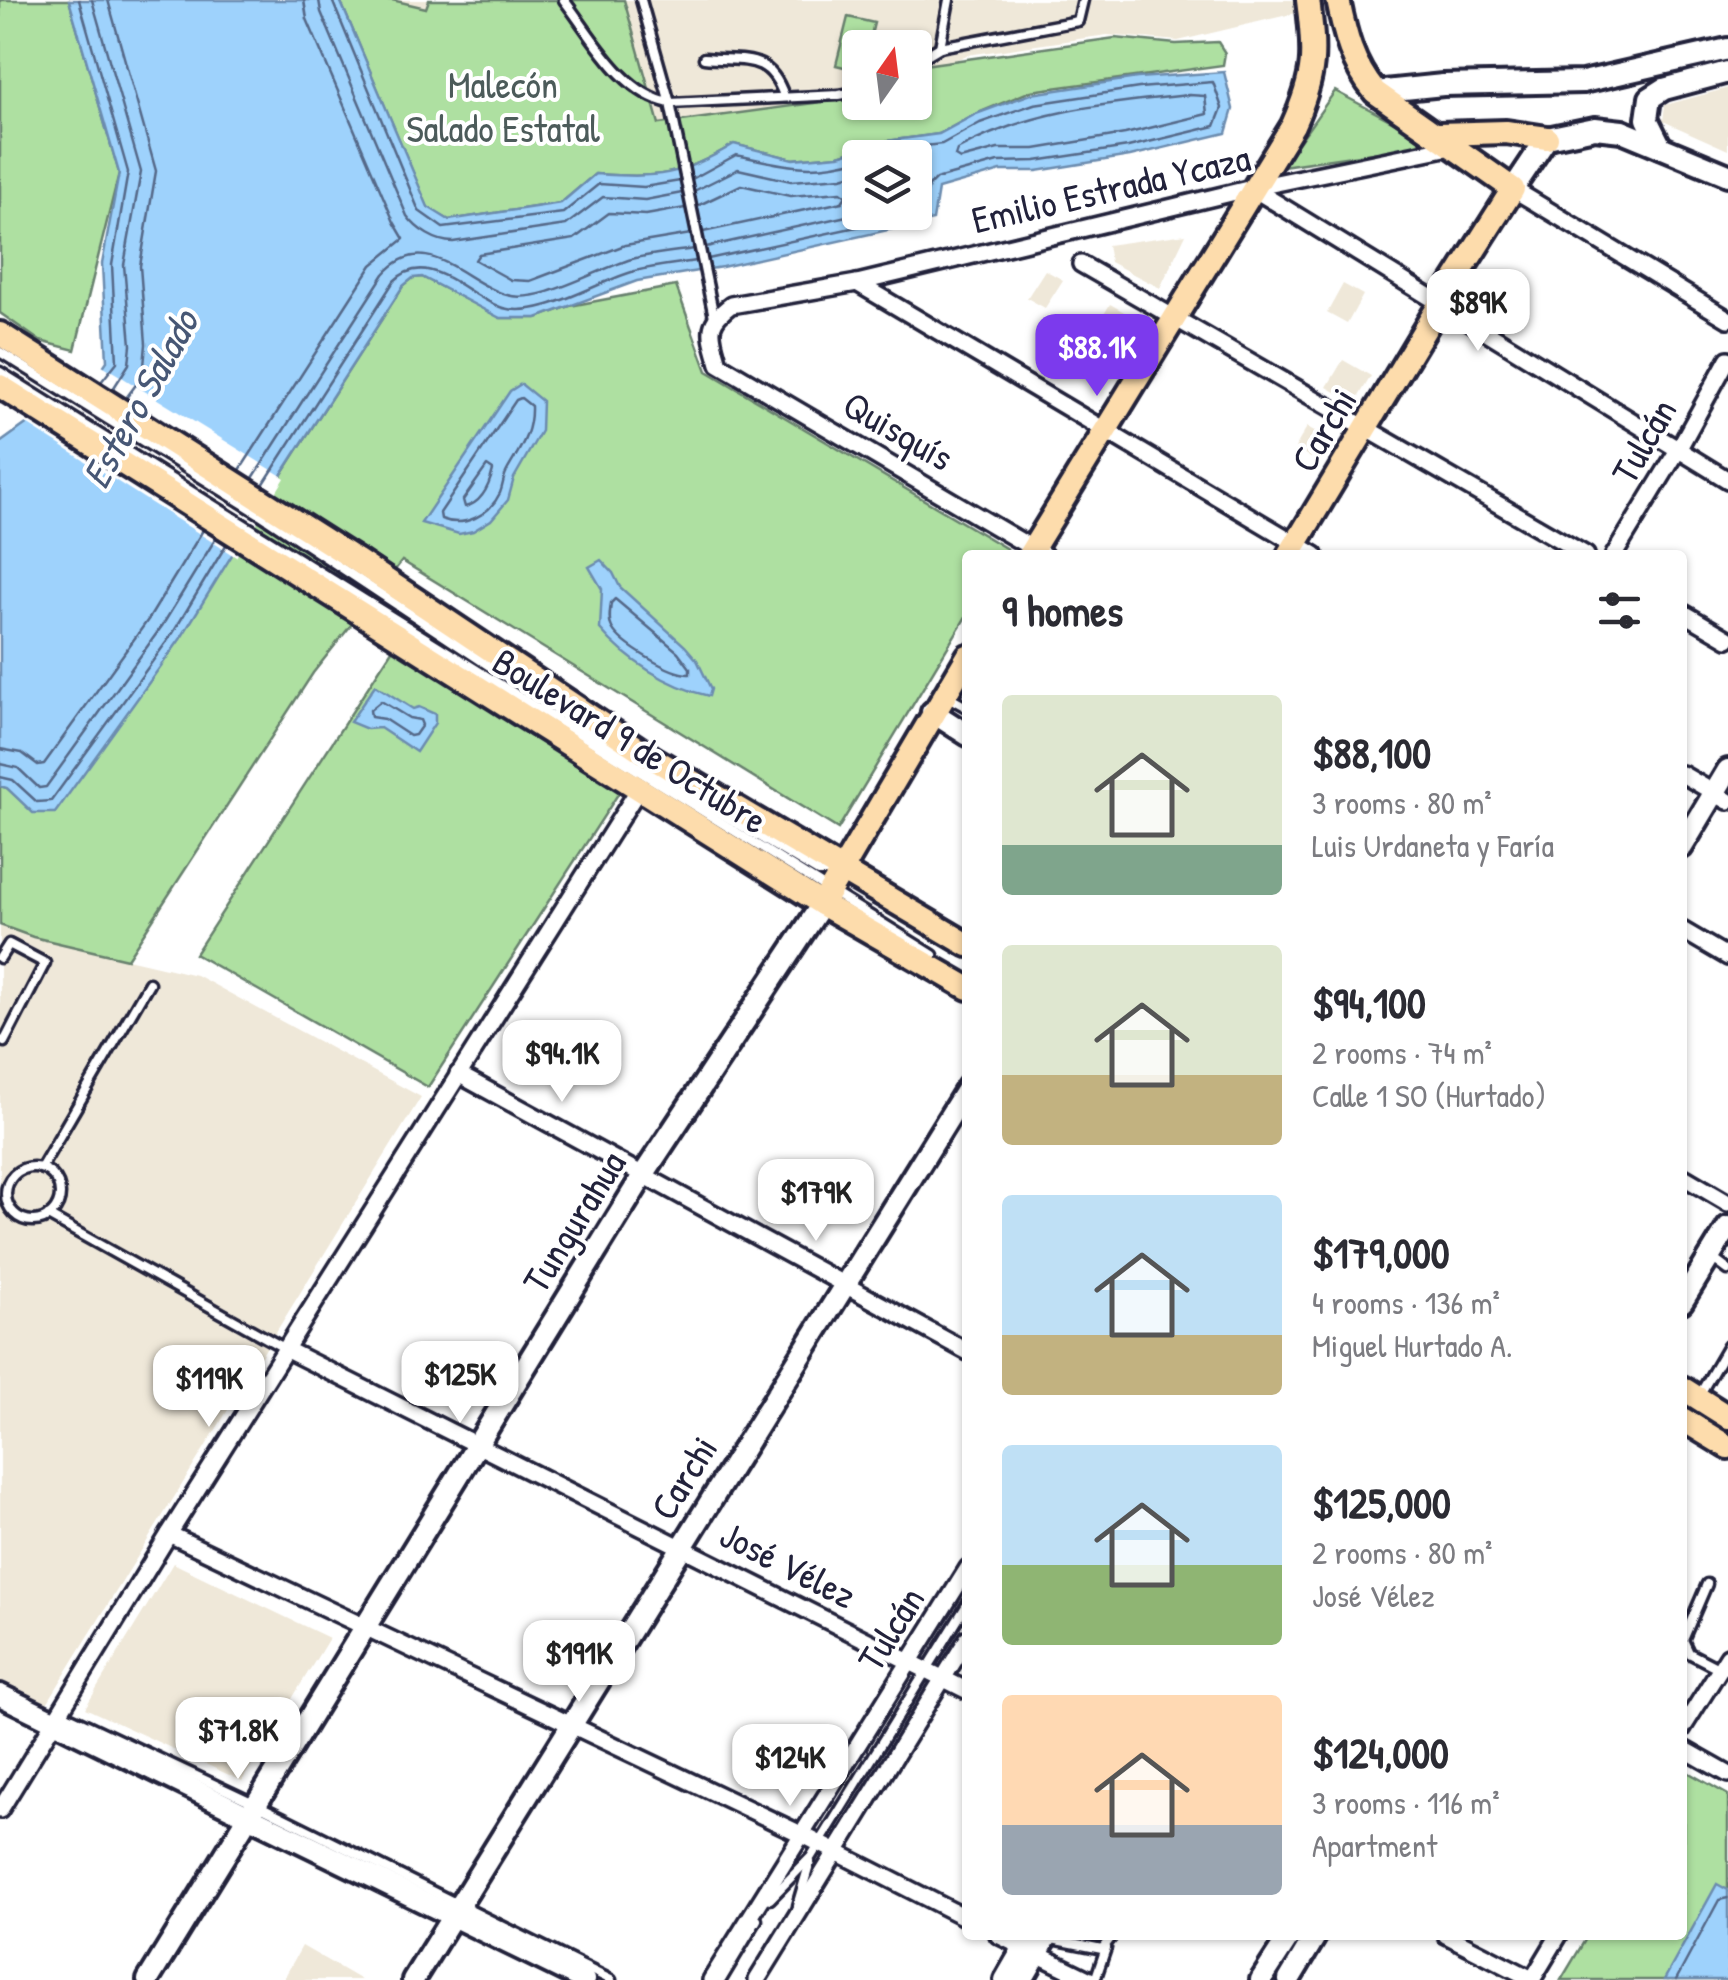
<!DOCTYPE html>
<meta charset="utf-8">
<style>
body{margin:0;font-family:"Patrick Hand",sans-serif;background:#f2f2f3;color:#2b2b33;height:100vh;display:flex;flex-direction:column;font-size:38px;white-space:nowrap}
*{box-sizing:border-box;margin:0}
p{font-size:32px;color:#7c7c81}
.icon{flex:none;width:55px;height:55px;fill:none;stroke:currentColor;stroke-width:2;stroke-linecap:round;stroke-linejoin:round}
.map{position:relative;flex:1;overflow:hidden}
.sheet{position:absolute;left:962px;top:550px;width:725px;height:1390px;display:flex;flex-direction:column;background:#fff;border-radius:10px;box-shadow:0 2px 8px #0004}
.sheet>*{flex:none}
.needle{width:65px;rotate:14deg}
.tools{position:absolute;left:842px;top:30px;display:grid;gap:20px}
.tools a{display:grid;place-items:center;width:90px;height:90px;border-radius:10px;background:#fff;box-shadow:0 2px 8px #0004;font-size:50px}
.price{position:absolute;translate:-50% -85px;padding:0 22px;border-radius:20px;background:#fff;color:#222;font-size:32px;line-height:65px;filter:drop-shadow(0 2px 5px #0008)}
.price::after{content:'';position:absolute;left:50%;top:60px;width:30px;height:22px;margin-left:-15px;background:inherit;clip-path:polygon(0 0,100% 0,50% 100%)}
.price.on{background:#7c3aed;color:#fff}
ul{padding:0;list-style:none}
li{display:flex;align-items:center;gap:30px;height:250px;padding:0 40px}
li span{display:grid;place-items:center;flex:none;width:280px;height:200px;border-radius:10px;color:#555}
li>.icon{margin-inline-start:auto}
span .icon{width:120px;height:120px;fill:#fffc;stroke-width:1}
li b{font-size:42px}
h2{display:flex;justify-content:space-between;align-items:center;height:120px;padding:0 40px;font-size:42px}
.map>svg:first-child{display:block}
</style>
<div class="map">
<svg width="1728" height="1980" viewBox="0 0 1728 1980">
<rect width="100%" height="100%" fill="#fff"/>
<filter id="ink" filterUnits="userSpaceOnUse"><feTurbulence type="fractalNoise" baseFrequency=".01" numOctaves="2"/><feDisplacementMap in="SourceGraphic" scale="20" xChannelSelector="R" yChannelSelector="G"/><feConvolveMatrix kernelMatrix="1 2 1 2 8 2 1 2 1" color-interpolation-filters="sRGB"/></filter>
<g filter="url(#ink)">
<g fill="#efe8d9">
<polygon points="345,0 1295,0 1296,13 1178,41 1107,35 967,55 915,77 915,48 860,48 860,96 652,137"/>
<polygon points="1728,88 1728,150 1663,121 1665,105"/>
<polygon points="1186,234 1160,288 1110,262 1107,245"/>
<polygon points="1045,270 1063,280 1045,308 1027,298"/>
<polygon points="1343,284 1363,295 1347,324 1327,313"/>
<polygon points="1110,304 1140,321 1121,354 1091,337"/>
<polygon points="1091,341 1116,355 1106,373 1081,359"/>
<polygon points="1343,360 1371,376 1355,403 1327,387"/>
<polygon points="1307,427 1324,436 1311,458 1295,448"/>
<polygon points="0,925 33,937 196,975 421,1097 46,1705 0,1682"/>
<polygon points="173,1563 329,1638 242,1781 85,1708"/>
<polygon points="302,1946 361,1980 283,1980"/>
</g>
<g fill="#aee0a1" stroke="#68816e" stroke-width="2.5">
<polygon points="0,0 69,0 119,173 75,350 40,341 0,313"/>
<path d="M 340,0 L 392,0 L 426,8 L 429,0 L 624,0 L 659,124 L 814,103 L 860,93 L 860,102 L 915,102 L 915,70 L 924,65 L 1115,38 L 1176,44 L 1218,42 L 1225,53 L 1223,65 L 1031,91 L 976,114 L 939,134 L 887,141 L 839,155 L 793,159 L 734,144 C 680,177 657,178 595,174 L 561,203 L 449,220 L 428,208 Z"/>
<polygon points="848,17 874,23 868,47 860,48 860,71 836,65"/>
<polygon points="1335,91 1435,144 1282,166"/>
<polygon points="422,277 501,318 537,318 570,306 676,286 707,371 1007,549 1004,555 968,555 967,615 838,829 402,561 313,673 127,959 33,937 0,925 0,786 7,788 33,812 167,653 403,286 413,278"/>
<polygon points="394,647 622,788 428,1087 195,954"/>
<polygon points="1684,1770 1728,1795 1728,1980 1561,1980 1588,1935 1682,1935"/>
</g>
<g fill="#9ed2fc" stroke="#6c8caf" stroke-width="2.5" fill-rule="evenodd">
<path d="M 69,0 L 340,0 L 428,207 L 449,220 L 561,203 L 595,174 C 658,178 680,177 734,144 L 793,159 L 839,155 L 887,141 L 939,134 L 976,114 L 1031,94 L 1137,78 L 1224,72 L 1233,109 L 1226,133 L 1130,156 L 1037,171 L 1001,171 L 938,189 L 933,220 L 722,267 L 637,281 L 537,318 L 500,318 L 422,277 L 413,278 L 403,286 L 278,480 L 181,638 L 55,813 L 33,813 L 7,788 L 0,786 L 0,443 L 100,371 L 107,361 L 102,264 L 119,173 ZM 860,158 L 915,158 L 915,212 L 860,212 Z"/>
<polygon points="521,384 542,401 541,431 514,478 508,500 491,520 473,531 459,534 421,523 510,391"/>
<path d="M 601,560 L 613,573 L 620,587 L 685,646 L 697,660 L 711,689 L 709,696 C 669,687 626,660 600,629 L 602,589 L 589,567 Z"/>
<polygon points="375,685 413,709 419,707 435,714 435,723 416,752 380,728 367,729 350,722"/>
<polygon points="1717,1884 1728,1890 1728,1980 1664,1980"/>
</g>
<polygon fill="#fff" points="99,363 285,478 236,557 22,421"/>
<g fill="none" stroke-linecap="round" stroke-linejoin="round">
<g stroke="#546888" stroke-width="2.5">
<polyline points="79,0 128,172 112,265 117,362 101,382"/>
<polyline points="92,0 141,172 124,265 131,345 129,364 113,389"/>
<polyline points="108,0 156,171 140,266 146,344 144,366 138,382 126,398"/>
<path d="M 319,0 L 321,12 L 407,216 C 417,230 436,242 453,242 L 566,225 L 603,197 L 645,200 L 682,193"/>
<polyline points="332,0 419,211 443,228 563,213 599,184 644,187 680,181"/>
<path d="M 1189,95 L 1205,96 L 1207,114 L 1125,134 L 1035,149 L 998,149 L 960,159 L 955,156 L 957,150 C 1028,110 1109,103 1189,95 Z"/>
<path d="M 692,179 L 736,155 C 785,165 809,174 860,159"/>
<polyline points="694,191 738,169 791,181 842,177 860,172"/>
<polyline points="697,206 741,185 790,196 841,192 846,196 842,202 703,232"/>
<polyline points="685,208 646,215 609,213 574,239 479,254 475,260 511,280 530,281 625,245 691,234"/>
<polyline points="706,247 865,212"/>
<polyline points="708,259 921,213 929,186 936,179 998,162 1036,161 1128,147 1215,126 1222,108 1213,82 1139,88 1034,104 980,123 942,144 889,150 865,158"/>
<path d="M 521,398 L 531,406 C 532,434 520,448 507,471 C 503,478 503,486 500,493 C 489,516 464,528 441,519 L 440,513 L 516,400 Z"/>
<path d="M 487,466 L 493,470 C 489,487 482,503 465,507 L 463,500 Z"/>
<polyline points="240,470 372,265 404,239 394,222 307,19 304,0"/>
<path d="M 253,478 L 384,274 C 426,227 464,283 507,295 C 540,305 599,268 632,259 C 652,254 673,252 694,249"/>
<path d="M 263,485 L 394,281 C 429,247 467,297 503,308 C 541,319 598,281 635,271 C 655,266 676,264 696,261"/>
<path d="M 615,599 L 678,652 L 690,668 L 690,674 C 672,675 621,645 612,628 C 608,621 610,611 611,603 Z"/>
<polygon points="381,701 409,718 420,720 422,725 415,735 410,736 384,719 371,717 370,710"/>
<polyline points="0,749 22,753 38,765 44,764 150,617 203,530"/>
<polyline points="0,764 18,768 39,788 46,787 162,626 216,538"/>
<polyline points="0,777 13,780 37,802 51,801 173,633 226,545"/>
<polyline points="1676,1980 1719,1900 1728,1898"/>
</g>
<g stroke="#22223b" stroke-width="15">
<g id="lane">
<path d="M 564,0 C 592,36 622,94 670,103 L 714,317"/>
<polyline points="641,0 670,103 839,95 860,91"/>
<polyline points="940,47 1078,21 1083,0"/>
<path d="M 704,58 C 744,62 769,52 784,96"/>
<polyline points="915,62 940,47 949,0"/>
<polyline points="0,352 260,514 633,761 818,872 831,872"/>
<polyline points="0,372 933,955"/>
<polyline points="950,698 968,708"/>
<polyline points="0,958 9,944 45,963 4,1042 0,1040"/>
<circle cx="33" cy="1194" r="27"/>
<polyline points="41,1168 149,983"/>
<polyline points="48,1216 284,1348"/>
<polyline points="1712,1258 1728,1270"/>
<polyline points="1700,1394 1728,1346"/>
<polyline points="1707,1584 1683,1640 1689,1653 1720,1669"/>
<polyline points="58,1711 256,1804 611,1980"/>
<polyline points="770,1899 811,1857 968,1603"/>
<polyline points="797,1906 810,1862"/>
<polyline points="1047,1938 1102,1949 1113,1935"/>
<polyline points="721,1980 757,1920"/>
<polyline points="1095,1980 1106,1948"/>
</g>
</g>
<g stroke="#22223b" stroke-width="22">
<g id="street">
<polyline points="1252,188 1728,480"/>
<polyline points="1513,189 1728,319"/>
<polyline points="1081,264 1586,555"/>
<polyline points="857,283 1315,555"/>
<path d="M 1044,555 L 719,364 C 711,334 704,325 731,305 L 857,283 L 1252,188 L 1455,146"/>
<polyline points="1614,555 1678,450 1728,359"/>
<polyline points="1682,612 1728,639"/>
<polyline points="1682,774 1728,801"/>
<polyline points="1682,930 1728,957"/>
<polyline points="458,1074 968,1352"/>
<polyline points="1682,1176 1728,1203"/>
<polyline points="287,1350 968,1691"/>
<polyline points="169,1534 801,1834 968,1919"/>
<polyline points="1682,1729 1728,1656"/>
<polyline points="1682,1748 1728,1774"/>
<polyline points="0,1810 169,1534 640,787"/>
<polyline points="998,1935 1090,1980"/>
<polyline points="1446,1935 1532,1979"/>
<polyline points="711,1980 968,1568"/>
<polyline points="757,1980 968,1638"/>
<polyline points="1532,1980 1559,1935"/>
</g>
</g>
<g stroke="#22223b" stroke-width="28">
<g id="secondary">
<polyline points="1375,92 1443,85 1583,82 1728,49"/>
<polyline points="1661,147 1647,119 1650,98 1664,89 1728,72"/>
<polyline points="1513,189 1547,138 1595,128 1622,131 1728,175"/>
<polyline points="932,712 968,735"/>
<polyline points="1682,847 1728,770"/>
<polyline points="1682,1302 1728,1227"/>
<polyline points="0,1695 584,1980"/>
<polyline points="148,1980 647,1169 822,904"/>
<polyline points="413,1980 968,1087"/>
<polyline points="1005,1980 1031,1935"/>
<polyline points="1022,1980 1048,1935"/>
<polyline points="1261,1980 1290,1935"/>
<polyline points="1289,1980 1316,1935"/>
</g>
</g>
<g stroke="#22223b" stroke-width="30">
<g id="primary">
<polyline points="1439,134 1506,132 1547,138"/>
<polyline points="0,334 356,560 654,759 968,945"/>
<polyline points="0,386 822,904 968,988"/>
<path d="M 1029,555 L 1293,125 C 1316,74 1315,54 1308,0"/>
<path d="M 1289,555 L 1440,304 L 1513,189 L 1375,92 C 1352,64 1345,35 1338,0"/>
<polyline points="822,904 968,656"/>
<polyline points="1682,1388 1728,1417"/>
<polyline points="1682,1419 1728,1447"/>
</g>
</g>
<use href="#lane" stroke="#fff" stroke-width="8"/>
<use href="#street" stroke="#fff" stroke-width="15"/>
<use href="#secondary" stroke="#fff" stroke-width="20"/>
<use href="#primary" stroke="#fddcac" stroke-width="22"/>
</g>
</g>
<g text-anchor="middle" stroke-width="8" stroke-linejoin="round" paint-order="stroke">
<g font-size="38" fill="#4c5b5a" stroke="#fff">
<text x="503" y="98">Malecón<tspan x="503" dy="44">Salado Estatal</tspan></text>
</g>
<g font-size="38" fill="#22223b" stroke="#fff">
<text transform="translate(1111 189) rotate(-13)" y="13">Emilio Estrada Ycaza</text>
<text transform="translate(1324 430) rotate(-59)" y="13">Carchi</text>
<text transform="translate(898 431) rotate(30)" y="13">Quisquís</text>
<text transform="translate(1644 441) rotate(-60)" y="13">Tulcán</text>
<text transform="translate(630 741) rotate(32)" y="13">Boulevard 9 de Octubre</text>
<text transform="translate(574 1222) rotate(-58)" y="13">Tungurahua</text>
<text transform="translate(684 1478) rotate(-58)" y="13">Carchi</text>
<text transform="translate(788 1565) rotate(27)" y="13">José Vélez</text>
<text transform="translate(891 1629) rotate(-58)" y="13">Tulcán</text>
</g>
<g font-size="40" font-style="italic" fill="#475775" stroke="#fff">
<text transform="translate(140 399) rotate(-61)" y="14">Estero Salado</text>
</g>
</g>
</svg>
<div class="tools">
<a><svg class="needle" viewBox="-14 -14 28 28"><path d="M0-13l5 13h-10z" fill="#e53935"/><path d="M0 13l5-13h-10z" fill="#7c7c81"/></svg></a>
<a><svg class="icon" aria-label="layers" viewBox="0 0 24 24"><path d="M12 4l9 5-9 5-9-5zM3 14l9 5 9-5"/></svg></a>
</div>
<b class="price" style="left:1478px;top:354px">$89K</b>
<b class="price on" style="left:1097px;top:399px">$88.1K</b>
<b class="price" style="left:562px;top:1105px">$94.1K</b>
<b class="price" style="left:816px;top:1244px">$179K</b>
<b class="price" style="left:460px;top:1426px">$125K</b>
<b class="price" style="left:209px;top:1430px">$119K</b>
<b class="price" style="left:579px;top:1705px">$191K</b>
<b class="price" style="left:238px;top:1782px">$71.8K</b>
<b class="price" style="left:790px;top:1809px">$124K</b>
<section class="sheet">
<h2>9 homes<svg class="icon" aria-label="filters" viewBox="0 0 24 24"><path d="M4 7h16M4 17h16"/><circle cx="9" cy="7" r="2"/><circle cx="15" cy="17" r="2"/></svg></h2>
<ul>
<li><span style="background:linear-gradient(#dfe7d0 75%,#7fa58c 0)"><svg class="icon" aria-label="home" viewBox="0 0 24 24"><path d="M3 11l9-7 9 7M6 9v11h12V9"/></svg></span><div><b>$88,100</b><p>3 rooms · 80 m²</p><p>Luis Urdaneta y Faría</p></div></li>
<li><span style="background:linear-gradient(#dfe7d0 65%,#c2b280 0)"><svg class="icon" aria-label="home" viewBox="0 0 24 24"><path d="M3 11l9-7 9 7M6 9v11h12V9"/></svg></span><div><b>$94,100</b><p>2 rooms · 74 m²</p><p>Calle 1 SO (Hurtado)</p></div></li>
<li><span style="background:linear-gradient(#bfe0f5 70%,#c2b280 0)"><svg class="icon" aria-label="home" viewBox="0 0 24 24"><path d="M3 11l9-7 9 7M6 9v11h12V9"/></svg></span><div><b>$179,000</b><p>4 rooms · 136 m²</p><p>Miguel Hurtado A.</p></div></li>
<li><span style="background:linear-gradient(#bfe0f5 60%,#8fb573 0)"><svg class="icon" aria-label="home" viewBox="0 0 24 24"><path d="M3 11l9-7 9 7M6 9v11h12V9"/></svg></span><div><b>$125,000</b><p>2 rooms · 80 m²</p><p>José Vélez</p></div></li>
<li><span style="background:linear-gradient(#ffd9b3 65%,#9aa5b1 0)"><svg class="icon" aria-label="home" viewBox="0 0 24 24"><path d="M3 11l9-7 9 7M6 9v11h12V9"/></svg></span><div><b>$124,000</b><p>3 rooms · 116 m²</p><p>Apartment</p></div></li>
</ul>
</section>
</div>
